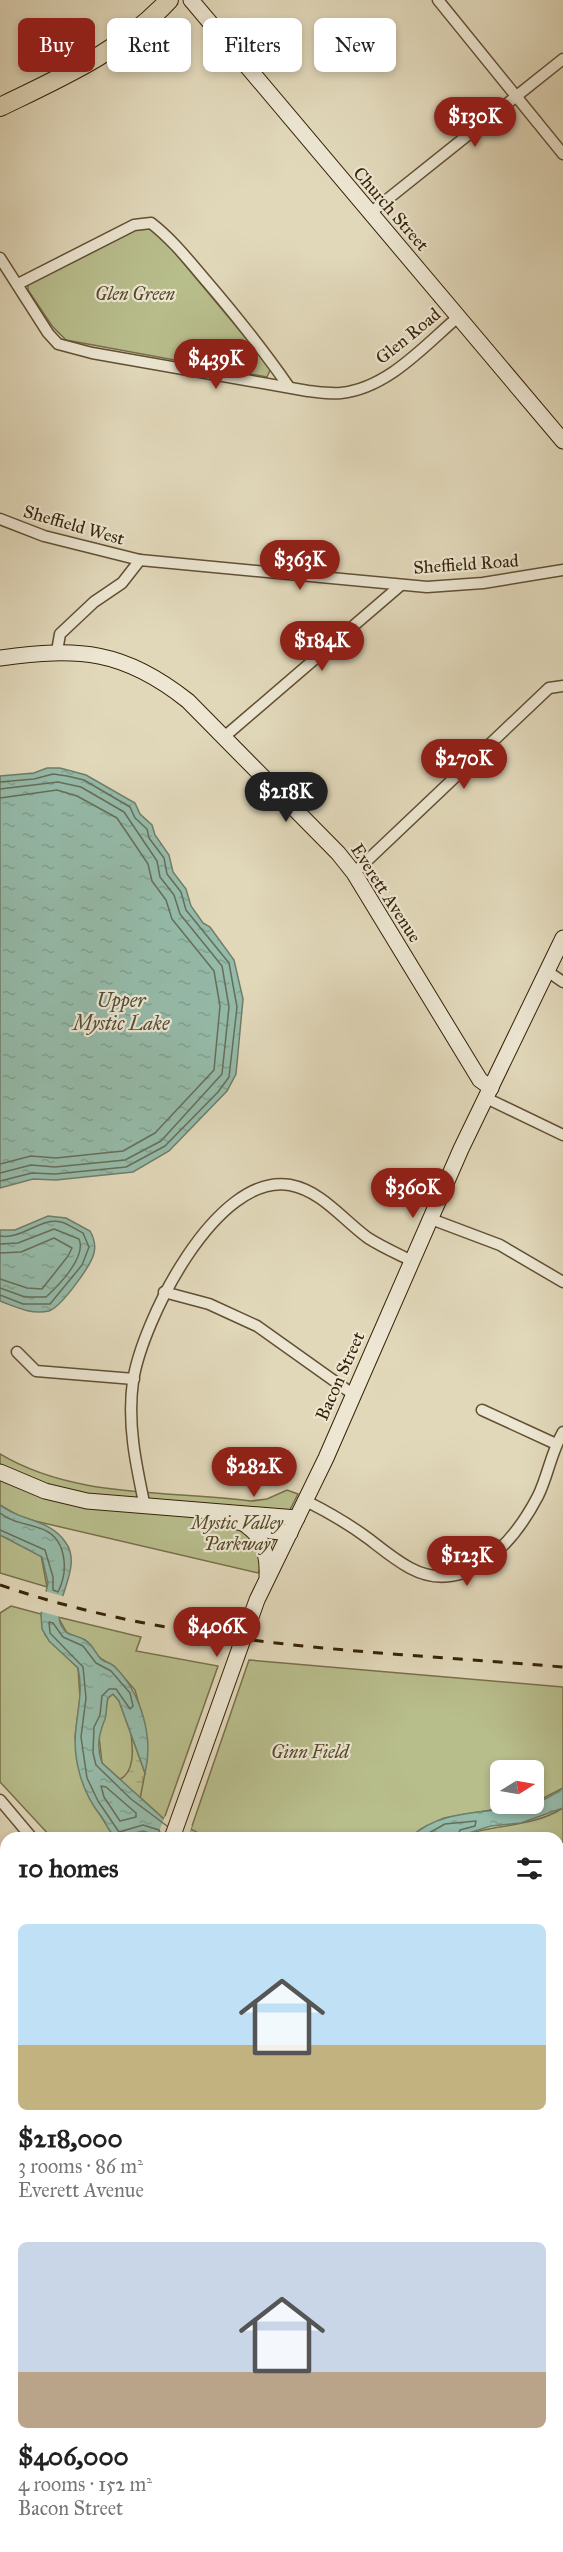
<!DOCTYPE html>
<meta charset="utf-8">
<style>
body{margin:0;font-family:"IM FELL Great Primer",serif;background:#f6f6f6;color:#222;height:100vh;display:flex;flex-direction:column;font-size:22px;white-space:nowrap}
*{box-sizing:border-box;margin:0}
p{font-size:20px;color:#767676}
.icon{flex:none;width:33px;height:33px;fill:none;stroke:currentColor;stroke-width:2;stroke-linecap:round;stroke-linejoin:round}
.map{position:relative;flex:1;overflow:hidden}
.side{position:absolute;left:0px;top:1832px;width:564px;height:722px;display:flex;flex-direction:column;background:#fff;border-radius:18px 18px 0 0;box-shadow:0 3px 9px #0003}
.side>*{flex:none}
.banner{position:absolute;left:18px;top:18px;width:528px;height:54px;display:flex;gap:12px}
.needle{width:39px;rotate:79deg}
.buttons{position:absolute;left:490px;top:1760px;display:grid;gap:12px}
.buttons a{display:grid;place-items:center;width:54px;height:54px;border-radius:9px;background:#fff;box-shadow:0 3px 9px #0003;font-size:30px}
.price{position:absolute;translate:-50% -51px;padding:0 14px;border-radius:21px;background:#8f2418;color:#fff;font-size:20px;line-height:39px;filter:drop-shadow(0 2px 3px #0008)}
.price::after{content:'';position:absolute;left:50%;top:36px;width:18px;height:14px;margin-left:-9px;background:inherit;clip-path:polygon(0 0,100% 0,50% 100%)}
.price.active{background:#222;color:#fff}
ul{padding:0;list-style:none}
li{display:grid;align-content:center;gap:12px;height:318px;padding:0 18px}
li span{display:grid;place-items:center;height:186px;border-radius:9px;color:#555}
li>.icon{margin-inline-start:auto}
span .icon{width:108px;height:108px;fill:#fffc;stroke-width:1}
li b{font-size:26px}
h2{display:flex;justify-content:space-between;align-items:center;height:72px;padding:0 18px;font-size:26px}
.tag{padding:0 21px;border-radius:9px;background:#fff;box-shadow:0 3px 9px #0003;font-size:21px;line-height:54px}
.tag.active{background:#8f2418;color:#fff}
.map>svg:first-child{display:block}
</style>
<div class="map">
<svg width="563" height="2552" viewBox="0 0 563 2552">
<defs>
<pattern id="wetland-marsh" width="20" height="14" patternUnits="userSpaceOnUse" patternTransform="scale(1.5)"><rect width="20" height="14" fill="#b8bd8c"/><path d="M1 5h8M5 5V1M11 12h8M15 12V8" fill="none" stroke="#9fa277"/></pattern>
<pattern id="water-ripples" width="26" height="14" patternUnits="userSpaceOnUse" patternTransform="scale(1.5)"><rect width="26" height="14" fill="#95bbaa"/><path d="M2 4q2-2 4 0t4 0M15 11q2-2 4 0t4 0" fill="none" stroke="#81a091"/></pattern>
</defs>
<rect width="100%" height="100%" fill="#e1d8ba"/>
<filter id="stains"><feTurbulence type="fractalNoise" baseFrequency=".00333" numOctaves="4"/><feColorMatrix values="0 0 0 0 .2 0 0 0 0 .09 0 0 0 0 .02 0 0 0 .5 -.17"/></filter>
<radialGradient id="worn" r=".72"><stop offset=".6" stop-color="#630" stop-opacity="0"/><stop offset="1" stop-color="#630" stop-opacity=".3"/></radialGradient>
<g fill="#b8bd8c" stroke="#786f4a" stroke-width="1.5">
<polygon points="151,228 160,235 271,368 267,377 66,340 52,326 28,290 28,283 135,229"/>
<path d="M 0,1454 C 75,1499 167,1490 251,1501 L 267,1499 L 287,1490 L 298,1494 L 258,1573 L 22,1518 L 0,1505 Z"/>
<polygon points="0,1535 41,1555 47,1587 0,1573"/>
<polygon points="11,1606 41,1614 45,1635 78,1668 80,1698 75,1737 82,1780 93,1804 113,1835 123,1836 143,1831 157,1838 51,1837 0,1782 0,1613"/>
<polygon points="58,1617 141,1637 136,1651 218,1666 164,1819 102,1763 99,1736 108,1698 113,1694 119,1701 131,1734 147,1759 144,1722 135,1690 115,1667 100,1658 85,1640 67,1633"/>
<polygon points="249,1660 563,1687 563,1788 534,1803 534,1770 501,1770 501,1803 533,1803 444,1818 421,1829 411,1837 203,1838 191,1829"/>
<path d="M 563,1808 L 563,1868 L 558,1871 L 558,1838 L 456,1838 C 489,1824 532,1828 563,1808 Z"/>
</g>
<path fill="url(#wetland-marsh)" stroke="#786f4a" stroke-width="1.5" d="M 131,1734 L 145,1773 L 140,1799 L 119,1780 C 135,1772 133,1750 131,1734 Z"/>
<g fill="url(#water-ripples)" stroke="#6f7d69" stroke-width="1.5">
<polygon points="47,768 60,768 86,775 135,803 140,814 152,825 155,835 169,855 173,872 186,889 191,906 203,923 210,927 234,960 243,999 236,1074 227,1091 169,1151 133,1172 56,1180 33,1179 0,1188 0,776 34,773"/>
<path d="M 48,1216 L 66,1218 L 90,1231 C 94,1238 96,1245 94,1253 C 91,1266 61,1307 49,1311 C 31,1315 16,1307 0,1301 L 0,1230 L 15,1230 Z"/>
<path d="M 0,1505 C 22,1522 49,1518 66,1543 C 84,1569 49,1605 62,1627 C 67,1636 77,1635 85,1640 C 92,1644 95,1652 100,1658 C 104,1663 111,1662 115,1667 C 141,1693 154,1737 145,1773 L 119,1701 L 113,1694 L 108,1698 C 106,1705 107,1712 105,1719 C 99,1734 96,1747 102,1763 L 164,1819 L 195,1831 L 203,1837 L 162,1837 L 143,1831 L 118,1837 C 108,1833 107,1824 101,1816 C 82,1793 72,1758 76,1728 C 78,1708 83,1689 78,1668 L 49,1641 L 42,1629 L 41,1614 L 48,1583 L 42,1557 L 0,1535 Z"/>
<path d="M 563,1788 L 563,1808 L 521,1823 L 491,1826 L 456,1837 L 411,1837 C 452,1798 520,1823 563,1788 Z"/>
</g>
<g fill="#e1d8ba">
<polygon points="44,1591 66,1597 61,1617 39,1611"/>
<polygon points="165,1816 192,1826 187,1838 157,1837"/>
</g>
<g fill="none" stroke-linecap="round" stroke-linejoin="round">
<g stroke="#666e58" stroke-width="1.5">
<polyline points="0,782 34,779 53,774 67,776 84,780 130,807 135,818 147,829 149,838 164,858 167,874 181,892 186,910 229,963 237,1007 229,1077 218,1092 165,1146 126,1167 55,1174 32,1173 0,1181"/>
<polyline points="0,789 58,782 81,787 124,812 157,861 160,877 174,895 180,914 222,966 229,1007 222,1074 161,1141 125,1160 55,1167 31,1165 0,1173"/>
<polyline points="0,798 57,790 77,796 117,818 148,864 152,881 166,900 172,919 214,971 220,1006 214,1070 155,1133 123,1151 56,1158 31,1156 0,1164"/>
<path d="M 0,1236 C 22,1240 40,1217 61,1222 C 69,1224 76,1230 83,1233 L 89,1247 L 82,1265 L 50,1304 L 23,1304 L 0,1295"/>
<path d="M 0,1244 L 18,1243 L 54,1229 L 79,1239 C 87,1257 58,1286 46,1297 L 25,1297 L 0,1288"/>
<polyline points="0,1253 21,1252 54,1238 72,1248 68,1256 42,1289 27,1288 0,1279"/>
<path d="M 0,1513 C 13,1523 25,1523 39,1528 C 67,1536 69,1570 58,1592 L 53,1590 L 53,1577 L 45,1550 L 0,1530"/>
<polygon points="101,1786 106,1787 136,1813 136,1817 120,1821 104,1797"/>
<polyline points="162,1838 159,1830 143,1825 119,1832 98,1801 87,1778 81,1737 86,1698 83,1667 50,1633 49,1622 53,1623 63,1637 83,1646 96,1663 111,1671 130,1693 133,1706 130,1709 116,1689 109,1689 102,1696 100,1715 94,1727 93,1753 96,1765 131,1799 167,1826"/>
<polyline points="420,1838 445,1824 476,1821 475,1826 460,1830 457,1838"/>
</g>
<g stroke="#624f34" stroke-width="13">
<g id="street">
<polyline points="438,0 563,154"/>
<polyline points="369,214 563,59"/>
<path d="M 0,258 L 48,333 L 58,344 L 92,353 L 308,391 C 318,392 330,394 341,393 C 388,388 424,346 458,317"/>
<path d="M 18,284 L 134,225 L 151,223 C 173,240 190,262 208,283 C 237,317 264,351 289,387"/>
<polyline points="0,519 44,536 140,560"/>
<polyline points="57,651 60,634 94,602 122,583 140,560 427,587 483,583 563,570"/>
<polyline points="224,737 401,585"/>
<polyline points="354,873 549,688 563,686"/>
<polyline points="547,971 563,982"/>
<polyline points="486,1098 563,1135"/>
<polyline points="431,1219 500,1245 563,1282"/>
<polyline points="164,1292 209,1304 257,1326 354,1395"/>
<polyline points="17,1352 36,1371 134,1379"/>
<polyline points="482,1410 556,1444"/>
<path d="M 306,1501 C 328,1512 349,1524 369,1539 C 382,1549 395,1560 410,1568 C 466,1598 514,1542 538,1496 C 548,1476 551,1452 563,1432"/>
<path d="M 145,1507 C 136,1465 127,1424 133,1381 C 142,1322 216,1172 290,1185 C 322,1191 343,1220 368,1238 C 382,1247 398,1254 412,1261"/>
<polyline points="0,1800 32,1838"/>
<polyline points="558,1968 563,1968"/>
<polyline points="558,2084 563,2084"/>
<polyline points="0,2542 6,2538"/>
<polyline points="208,2552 208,2547"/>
<polyline points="358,2552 358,2547"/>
<polyline points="508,2552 508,2547"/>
</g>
</g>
<g stroke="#372107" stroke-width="17">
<g id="secondary">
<polyline points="191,0 563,441"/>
<path d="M 0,658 C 79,647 124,650 188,701 L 338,853 L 354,873 L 480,1080 L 491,1088"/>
<polyline points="0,1472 45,1491 87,1501 297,1518"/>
<polyline points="227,1519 271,1531 290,1533"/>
<path d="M 247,1526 C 263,1537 268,1557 267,1576"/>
<polyline points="172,1838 257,1600 326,1458 461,1149 563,938"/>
<polyline points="558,1854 563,1851"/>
<polyline points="0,2131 6,2124"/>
</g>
</g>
<g stroke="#372107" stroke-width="19">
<g id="primary">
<polyline points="0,2285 6,2288"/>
<polyline points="558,2322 563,2322"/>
</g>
</g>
<g stroke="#372107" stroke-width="20">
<path id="highway" d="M 0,107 C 62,77 122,51 169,0"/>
</g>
<use href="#street" stroke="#ece6d2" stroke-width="10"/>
<use href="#secondary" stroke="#ece6d2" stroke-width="15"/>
<use href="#primary" stroke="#e1d8ba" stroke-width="16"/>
<use href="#highway" stroke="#e1d8ba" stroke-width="18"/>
<path stroke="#372107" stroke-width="3" stroke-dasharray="10 10" stroke-linecap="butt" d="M 0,1585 C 181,1647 374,1651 563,1667"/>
</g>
<g text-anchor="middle" stroke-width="4.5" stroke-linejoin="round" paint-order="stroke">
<g font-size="18" fill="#372107" stroke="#ece6d2">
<text transform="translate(391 209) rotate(49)" y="6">Church Street</text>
<text transform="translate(408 336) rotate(-39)" y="6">Glen Road</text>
<text transform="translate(74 525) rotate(16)" y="6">Sheffield West</text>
<text transform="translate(466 564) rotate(-4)" y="6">Sheffield Road</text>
<text transform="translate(386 893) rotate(57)" y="6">Everett Avenue</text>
<text transform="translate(340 1376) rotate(-66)" y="6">Bacon Street</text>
</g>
<g font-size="18" font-style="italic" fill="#574828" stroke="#ece6d2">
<text x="135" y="300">Glen Green</text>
<text x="237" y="1529">Mystic Valley<tspan x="237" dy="21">Parkway</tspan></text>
<text x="310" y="1758">Ginn Field</text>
</g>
<g font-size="20" font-style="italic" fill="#534f38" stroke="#ece6d2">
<text x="121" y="1007">Upper<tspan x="121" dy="23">Mystic Lake</tspan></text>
</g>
</g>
<rect width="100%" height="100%" filter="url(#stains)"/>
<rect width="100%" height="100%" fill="url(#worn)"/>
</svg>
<div class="buttons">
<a><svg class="needle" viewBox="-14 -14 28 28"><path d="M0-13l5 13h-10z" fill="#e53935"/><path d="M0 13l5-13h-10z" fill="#767676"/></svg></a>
</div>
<b class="price" style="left:475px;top:148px">$130K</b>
<b class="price" style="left:216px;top:390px">$439K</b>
<b class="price" style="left:300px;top:591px">$363K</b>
<b class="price" style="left:322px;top:672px">$184K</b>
<b class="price" style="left:464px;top:790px">$270K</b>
<b class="price active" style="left:286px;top:823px">$218K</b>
<b class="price" style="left:413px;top:1219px">$360K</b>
<b class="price" style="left:254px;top:1498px">$282K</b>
<b class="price" style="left:467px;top:1587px">$123K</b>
<b class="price" style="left:217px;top:1658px">$406K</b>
<div class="banner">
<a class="tag active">Buy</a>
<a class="tag">Rent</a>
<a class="tag">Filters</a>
<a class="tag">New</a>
</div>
<section class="side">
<h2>10 homes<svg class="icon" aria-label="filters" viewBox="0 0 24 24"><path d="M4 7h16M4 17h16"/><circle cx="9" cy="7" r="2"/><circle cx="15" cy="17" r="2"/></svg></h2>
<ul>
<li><span style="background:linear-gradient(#bfe0f5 65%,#c2b280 0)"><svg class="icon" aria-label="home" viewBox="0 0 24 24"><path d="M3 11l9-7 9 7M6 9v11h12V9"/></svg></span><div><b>$218,000</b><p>3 rooms · 86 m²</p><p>Everett Avenue</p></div></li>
<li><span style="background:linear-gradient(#c9d6e8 70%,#b9a48a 0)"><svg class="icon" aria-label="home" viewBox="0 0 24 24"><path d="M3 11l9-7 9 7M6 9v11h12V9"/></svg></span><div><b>$406,000</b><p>4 rooms · 152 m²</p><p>Bacon Street</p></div></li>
</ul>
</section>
</div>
